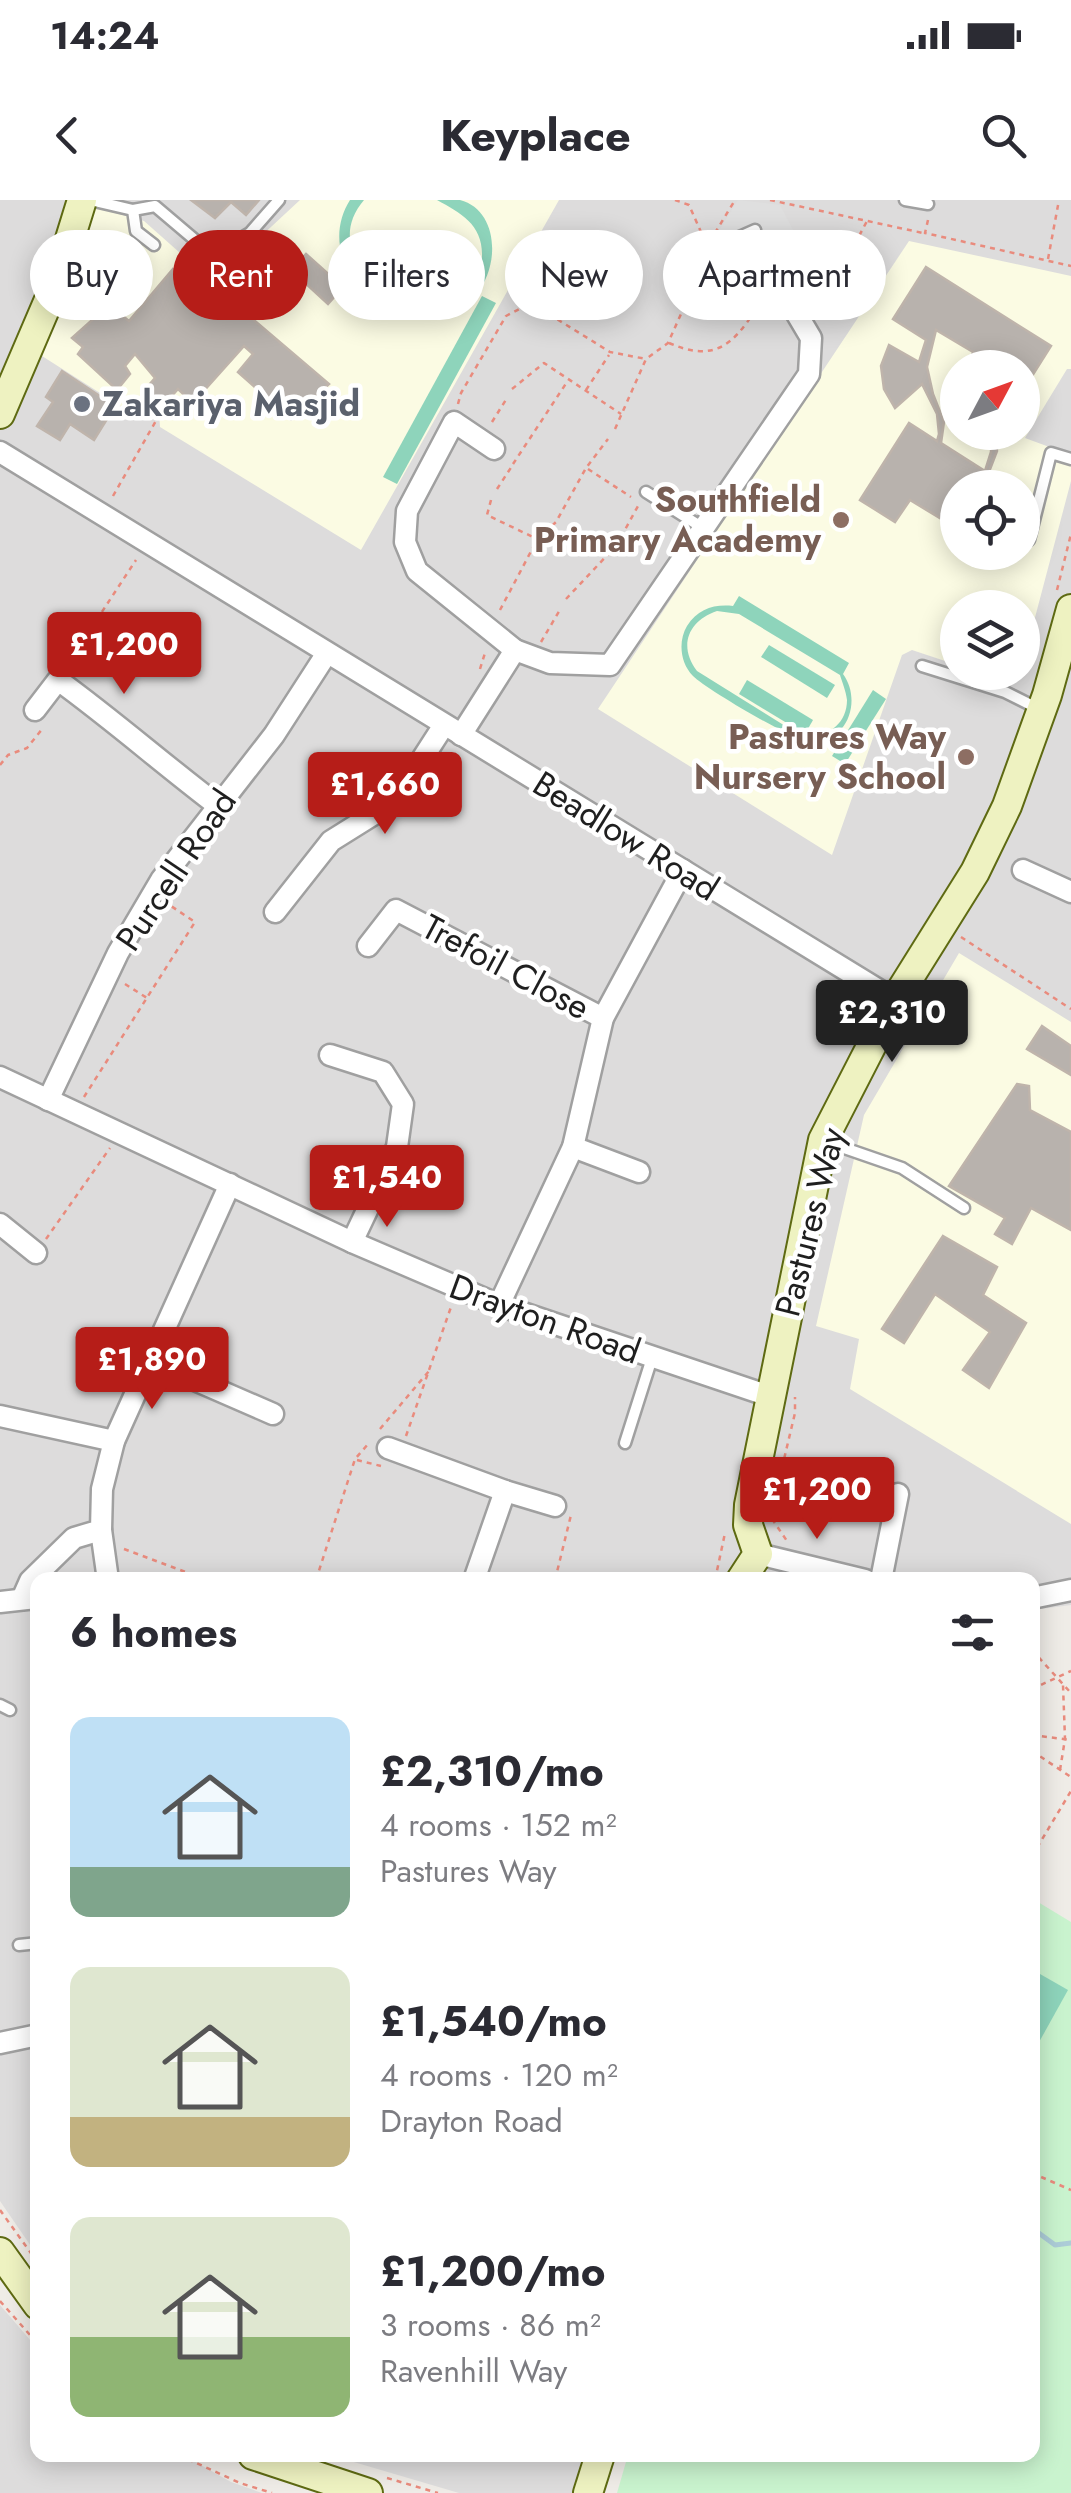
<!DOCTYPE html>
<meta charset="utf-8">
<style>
body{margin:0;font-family:Jost,sans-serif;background:#f7f7f7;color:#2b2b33;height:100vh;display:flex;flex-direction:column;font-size:38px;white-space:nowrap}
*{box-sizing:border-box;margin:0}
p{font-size:32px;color:#7c7c81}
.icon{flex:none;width:55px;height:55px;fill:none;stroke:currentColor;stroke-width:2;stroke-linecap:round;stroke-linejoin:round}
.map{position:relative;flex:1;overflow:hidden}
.panel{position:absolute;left:30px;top:1372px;width:1010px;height:890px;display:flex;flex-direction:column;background:#fff;border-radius:20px;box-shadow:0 5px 25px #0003}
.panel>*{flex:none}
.top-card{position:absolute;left:30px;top:30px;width:1012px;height:90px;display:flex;gap:20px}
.needle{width:65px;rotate:49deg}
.controls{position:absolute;left:940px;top:150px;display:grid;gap:20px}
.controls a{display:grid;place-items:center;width:100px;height:100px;border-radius:50%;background:#fff;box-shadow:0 5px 25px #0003;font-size:50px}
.price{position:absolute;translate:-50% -85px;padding:0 22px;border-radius:10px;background:#b61d18;color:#fff;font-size:32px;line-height:65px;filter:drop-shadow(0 2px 5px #0008)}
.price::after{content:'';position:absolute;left:50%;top:60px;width:30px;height:22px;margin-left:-15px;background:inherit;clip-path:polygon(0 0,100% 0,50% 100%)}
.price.selected{background:#222;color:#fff}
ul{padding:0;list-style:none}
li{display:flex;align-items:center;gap:30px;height:250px;padding:0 40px}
li span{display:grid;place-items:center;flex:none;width:280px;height:200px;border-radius:20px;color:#555}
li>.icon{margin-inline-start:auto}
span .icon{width:120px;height:120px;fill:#fffc;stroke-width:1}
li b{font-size:42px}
h2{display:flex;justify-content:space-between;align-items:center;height:120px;padding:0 40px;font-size:42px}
.tag{padding:0 35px;border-radius:45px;background:#fff;box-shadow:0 5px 25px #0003;font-size:35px;line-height:90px}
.tag.selected{background:#b61d18;color:#fff}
.status{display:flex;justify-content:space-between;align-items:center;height:70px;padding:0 50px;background:#fff;direction:ltr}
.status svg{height:28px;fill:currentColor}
header{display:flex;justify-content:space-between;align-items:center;height:130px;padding:0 40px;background:#fff;font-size:45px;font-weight:700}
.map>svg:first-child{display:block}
</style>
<div class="status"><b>14:24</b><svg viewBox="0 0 49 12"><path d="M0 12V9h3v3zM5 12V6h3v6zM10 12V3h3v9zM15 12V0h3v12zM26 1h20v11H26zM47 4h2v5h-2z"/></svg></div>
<header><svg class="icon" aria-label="back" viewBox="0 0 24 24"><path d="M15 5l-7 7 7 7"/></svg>Keyplace<svg class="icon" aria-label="search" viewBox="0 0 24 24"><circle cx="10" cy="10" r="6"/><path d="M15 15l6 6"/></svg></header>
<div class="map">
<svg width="1071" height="2293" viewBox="0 0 1071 2293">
<rect width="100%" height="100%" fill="#efece7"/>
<g fill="#dddcdc" fill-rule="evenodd">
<path d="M 0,0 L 1071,0 L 1071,1405 L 1033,1410 L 1032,1380 L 38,1380 L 37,2055 L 0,2001 ZM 958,168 L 1022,168 L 1022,232 L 958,232 ZM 958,288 L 1022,288 L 1022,352 L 958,352 ZM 958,408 L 1022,408 L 1022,472 L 958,472 Z"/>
<polygon points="0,2105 37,2148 38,2255 183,2255 231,2282 262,2293 0,2293"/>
<polygon points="330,2255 597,2255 583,2293 459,2293"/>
</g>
<g fill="#fbfbe3" fill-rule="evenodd">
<polygon points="300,0 559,0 361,350 160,227 159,212 130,196 122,207 42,156 94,7 144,21 215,84 245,51"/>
<path d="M 909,41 L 1071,76 L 1071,169 L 1067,169 L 1025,238 L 1071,255 L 1071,281 L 1023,463 L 1022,408 L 958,408 L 957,465 L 912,450 L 902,455 L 832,655 L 598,509 ZM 958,168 L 1022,168 L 1022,232 L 958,232 ZM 958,288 L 1022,288 L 1022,352 L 958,352 Z"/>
<polygon points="959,753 1071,822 1071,1324 850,1189 859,1139 816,1126 864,915"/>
</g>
<polygon fill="#c9f3ce" points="1033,1699 1071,1722 1071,2293 617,2293 628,2255 1032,2255"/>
<g fill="#8ed4bb" fill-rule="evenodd">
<path d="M 350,0 L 364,0 C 299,77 478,152 482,56 C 483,25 461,13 437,0 C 444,0 454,0 460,0 C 522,16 491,153 396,101 C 380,93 363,86 351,72 C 335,51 336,22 350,0 Z"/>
<polygon points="482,96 496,103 397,284 383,277"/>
<path d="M 739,396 L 849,463 L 843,474 C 862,500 848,541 813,543 C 797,543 706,489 693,476 C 680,463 678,441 687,426 C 698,409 714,404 733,406 ZM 717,411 L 739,414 L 840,475 C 842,482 846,491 847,500 C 847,527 822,541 798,534 L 697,471 C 678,446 688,421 717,411 Z"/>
<polygon points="769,445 835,485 827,498 761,457"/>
<polygon points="747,480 813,520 805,534 739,494"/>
<polygon points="873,490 886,499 845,564 832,556"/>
<polygon points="1033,1770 1068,1790 1033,1853"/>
</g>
<polygon fill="#dfdfdf" points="738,0 780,5 795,34 764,83 721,58 717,34"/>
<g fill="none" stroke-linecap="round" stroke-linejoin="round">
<polyline stroke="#acccd7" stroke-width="5" points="1032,2028 1055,2045 1071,2043"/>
</g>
<g fill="#b8b2ad" stroke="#bfb4ab" stroke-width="2.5">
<polygon points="191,0 259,0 246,15 231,2 215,18"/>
<polygon points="808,40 824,51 797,96 779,86"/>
<polygon points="306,54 343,87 328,104 291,70"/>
<polygon points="926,67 1051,146 1022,192 1022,168 988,168 991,163 977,154 973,168 968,168 973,152 936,130 927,167 933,194 944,222 941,243 985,271 991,252 991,232 996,232 997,251 987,277 1003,288 958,288 958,329 910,300 895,322 860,300 909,223 937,241 939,234 937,214 922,184 895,208 884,189 881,166 889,145 919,162 926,140 893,119"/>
<polygon points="173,69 200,88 207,80 329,184 291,219 238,172 253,154 244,146 193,203 178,189 161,208 143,192 155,178 135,154 125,166 130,174 117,190 78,154 83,147 72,138 109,105 129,121"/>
<polygon points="62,171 115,206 94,240 70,224 60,240 37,226 53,202 46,197"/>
<polygon points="1042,826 1071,846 1071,875 1027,849"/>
<polygon points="1017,884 1029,886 1030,910 1071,932 1071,1030 1031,1008 1012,1044 995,1034 1005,1018 949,986"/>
<polygon points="943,1036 997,1067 983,1095 1026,1123 989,1188 963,1170 990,1132 935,1094 904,1143 882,1129"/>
</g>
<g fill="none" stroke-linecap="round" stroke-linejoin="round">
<g stroke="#a0a0a0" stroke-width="15">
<g id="lane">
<polyline points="90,0 133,10 136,31 154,45"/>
<polyline points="905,0 928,4"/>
<polyline points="133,10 155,6 208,51 218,52 250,33 279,0"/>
<polyline points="715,63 719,46 755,30"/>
<polyline points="646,292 703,328"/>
<polyline points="1029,340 1051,253 1071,259"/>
<polyline points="922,466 1005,492 1041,510"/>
<polyline points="824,941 902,968 964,1008"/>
<polyline points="625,1243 652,1158"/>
<polyline points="0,1505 10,1510"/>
<polyline points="19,1745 38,1743"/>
</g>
</g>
<g stroke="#a0a0a0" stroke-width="25">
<g id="street">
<polyline points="494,249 454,222 407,311 405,342 417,371 515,450"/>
<polyline points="0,252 895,800"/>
<path d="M 35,510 L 58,480 C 113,520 163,564 217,605"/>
<polyline points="461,535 515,450 550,463 610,465 809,174 811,138 795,111 715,63"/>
<polyline points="1023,670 1071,692"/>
<polyline points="275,712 331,641 395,601 444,525"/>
<polyline points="368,746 396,710 603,818"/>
<polyline points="330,855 383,872 403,904 397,947 352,1042"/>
<polyline points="0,877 352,1042 499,1105 769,1196"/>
<polyline points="48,900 118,753 161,680 274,535 327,453"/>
<polyline points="573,947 639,972"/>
<polyline points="0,1024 36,1053"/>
<polyline points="499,1105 573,947 603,818 683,670"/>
<polyline points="149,1160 273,1214"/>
<polyline points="0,1216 114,1241"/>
<polyline points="388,1248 505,1291"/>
<polyline points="101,1330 108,1380"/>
<polyline points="758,1354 865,1380"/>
<polyline points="474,1380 505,1291 555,1306"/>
<polyline points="881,1380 898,1294"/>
<polyline points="1032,1398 1071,1390"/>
<polyline points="22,1399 30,1381 74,1338 101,1330 102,1289 114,1241 230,984"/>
<polyline points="0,1402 36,1398"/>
<polyline points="0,1843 38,1835"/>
</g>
</g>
<g stroke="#5e6a12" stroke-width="32">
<g id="secondary">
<polyline points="0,214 57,81 82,0"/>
<polyline points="741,1380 758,1354 748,1325 749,1305 823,940 895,800 975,672 1007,606 1047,495 1071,409"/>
<polyline points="0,2052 38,2105"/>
<polyline points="253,2255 368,2293"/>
<polyline points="588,2293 600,2255"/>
</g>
</g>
<g stroke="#e98b7d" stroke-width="2.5" stroke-dasharray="5 5" stroke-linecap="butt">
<polyline points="675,0 689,5 705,41"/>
<polyline points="770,0 923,33"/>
<polyline points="928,20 925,33 1071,66"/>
<polyline points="715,33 735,0"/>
<polyline points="850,53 867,21"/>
<polyline points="1048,59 1059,0"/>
<polyline points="811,96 845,63"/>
<path d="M 669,143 C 713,162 732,147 756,109"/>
<polyline points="512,189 544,163 621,214"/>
<polyline points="586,190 609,155"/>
<polyline points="458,204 461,193 506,116 531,103 610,152 646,159"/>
<polyline points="492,222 507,198"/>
<polyline points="615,229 646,159 668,143 681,114"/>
<polyline points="513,264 567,182"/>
<polyline points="588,269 631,297"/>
<polyline points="497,289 512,266"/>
<polyline points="113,296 161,212"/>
<polyline points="491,300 487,315 535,338"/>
<polyline points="545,333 574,334 605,355"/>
<polyline points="621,337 638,306"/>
<polyline points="1057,390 1071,334"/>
<polyline points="566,399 615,347"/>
<polyline points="500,410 537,340 556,322 586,268 608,239"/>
<polyline points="541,442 561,408"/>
<polyline points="69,462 136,360"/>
<polyline points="480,469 485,453"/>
<polyline points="0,565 8,555 27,548 43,528"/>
<polyline points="961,737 1071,809"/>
<polyline points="125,784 147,798"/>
<polyline points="84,897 195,722 171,706"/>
<polyline points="46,1039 110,948"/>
<polyline points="380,1229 429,1171"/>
<polyline points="406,1236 451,1107"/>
<polyline points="357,1260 381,1266"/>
<polyline points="775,1297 795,1213 795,1197"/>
<polyline points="772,1319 787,1341"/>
<polyline points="124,1349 207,1380"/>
<polyline points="316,1380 355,1259 369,1243"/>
<polyline points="555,1380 571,1315"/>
<polyline points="715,1380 725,1333"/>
<polyline points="1032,1450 1071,1493"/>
<polyline points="1032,1489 1071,1471"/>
<polyline points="1032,1535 1071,1540"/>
<polyline points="1032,1551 1071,1577"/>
<polyline points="1060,1570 1065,1539 1063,1485"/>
<polyline points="1032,1656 1071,1591"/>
<polyline points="1032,1973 1071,1990"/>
<polyline points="0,2010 38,2063"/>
<polyline points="0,2101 38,2144"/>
<polyline points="179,2255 240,2283 272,2293"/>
<polyline points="216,2255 233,2261"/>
<polyline points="387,2278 438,2293"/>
</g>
<use href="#lane" stroke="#fff" stroke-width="10"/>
<use href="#street" stroke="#fff" stroke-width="20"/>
<use href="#secondary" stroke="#eef2c1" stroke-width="28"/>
</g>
<circle fill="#6b7280" stroke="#fff" stroke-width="4" cx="82" cy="204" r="10"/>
<g fill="#8d6e63" stroke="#fff" stroke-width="4">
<circle cx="841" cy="320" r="10"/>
<circle cx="966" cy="557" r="10"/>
</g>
<g text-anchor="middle" stroke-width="9" stroke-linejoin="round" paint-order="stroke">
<g font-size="35" font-weight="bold" fill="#5b616d" stroke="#fff" text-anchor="start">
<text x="102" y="216">Zakariya Masjid</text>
</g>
<g font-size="35" font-weight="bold" fill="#785e54" stroke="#fff" text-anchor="end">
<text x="821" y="312">Southfield<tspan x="821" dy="40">Primary Academy</tspan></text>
<text x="946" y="549">Pastures Way<tspan x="946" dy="40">Nursery School</tspan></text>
</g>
<g font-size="35" fill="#1f1f1f" stroke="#fff">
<text transform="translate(626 636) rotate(32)" y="12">Beadlow Road</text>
<text transform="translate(176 670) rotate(-56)" y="12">Purcell Road</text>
<text transform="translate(506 767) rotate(28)" y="12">Trefoil Close</text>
<text transform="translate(810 1022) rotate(-76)" y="12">Pastures Way</text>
<text transform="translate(545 1119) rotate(20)" y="12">Drayton Road</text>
</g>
</g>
</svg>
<div class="controls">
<a><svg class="needle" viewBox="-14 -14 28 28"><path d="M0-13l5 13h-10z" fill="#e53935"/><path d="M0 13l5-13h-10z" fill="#7c7c81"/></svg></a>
<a><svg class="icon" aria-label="locate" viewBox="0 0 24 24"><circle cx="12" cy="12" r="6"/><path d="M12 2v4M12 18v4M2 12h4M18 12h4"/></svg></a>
<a><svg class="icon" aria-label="layers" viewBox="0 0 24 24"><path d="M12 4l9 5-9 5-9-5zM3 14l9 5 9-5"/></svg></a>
</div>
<b class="price" style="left:124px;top:497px">£1,200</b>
<b class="price" style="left:385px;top:637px">£1,660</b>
<b class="price selected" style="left:892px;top:865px">£2,310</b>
<b class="price" style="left:387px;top:1030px">£1,540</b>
<b class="price" style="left:152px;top:1212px">£1,890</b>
<b class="price" style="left:817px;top:1342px">£1,200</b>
<div class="top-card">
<a class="tag">Buy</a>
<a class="tag selected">Rent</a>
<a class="tag">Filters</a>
<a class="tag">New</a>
<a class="tag">Apartment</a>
</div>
<section class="panel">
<h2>6 homes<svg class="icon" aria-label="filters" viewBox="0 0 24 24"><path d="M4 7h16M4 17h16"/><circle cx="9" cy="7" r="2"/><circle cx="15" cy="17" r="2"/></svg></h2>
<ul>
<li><span style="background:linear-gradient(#bfe0f5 75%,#7fa58c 0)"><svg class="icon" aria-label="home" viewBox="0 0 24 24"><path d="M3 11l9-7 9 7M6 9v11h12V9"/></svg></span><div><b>£2,310/mo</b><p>4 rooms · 152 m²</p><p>Pastures Way</p></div></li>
<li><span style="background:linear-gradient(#dfe7d0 75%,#c2b280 0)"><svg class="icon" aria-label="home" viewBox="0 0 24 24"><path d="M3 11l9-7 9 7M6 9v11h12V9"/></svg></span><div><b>£1,540/mo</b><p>4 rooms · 120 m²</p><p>Drayton Road</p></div></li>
<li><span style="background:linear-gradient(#dfe7d0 60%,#8fb573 0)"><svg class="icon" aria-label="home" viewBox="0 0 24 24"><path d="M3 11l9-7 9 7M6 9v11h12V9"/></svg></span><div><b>£1,200/mo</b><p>3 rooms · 86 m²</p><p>Ravenhill Way</p></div></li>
</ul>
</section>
</div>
